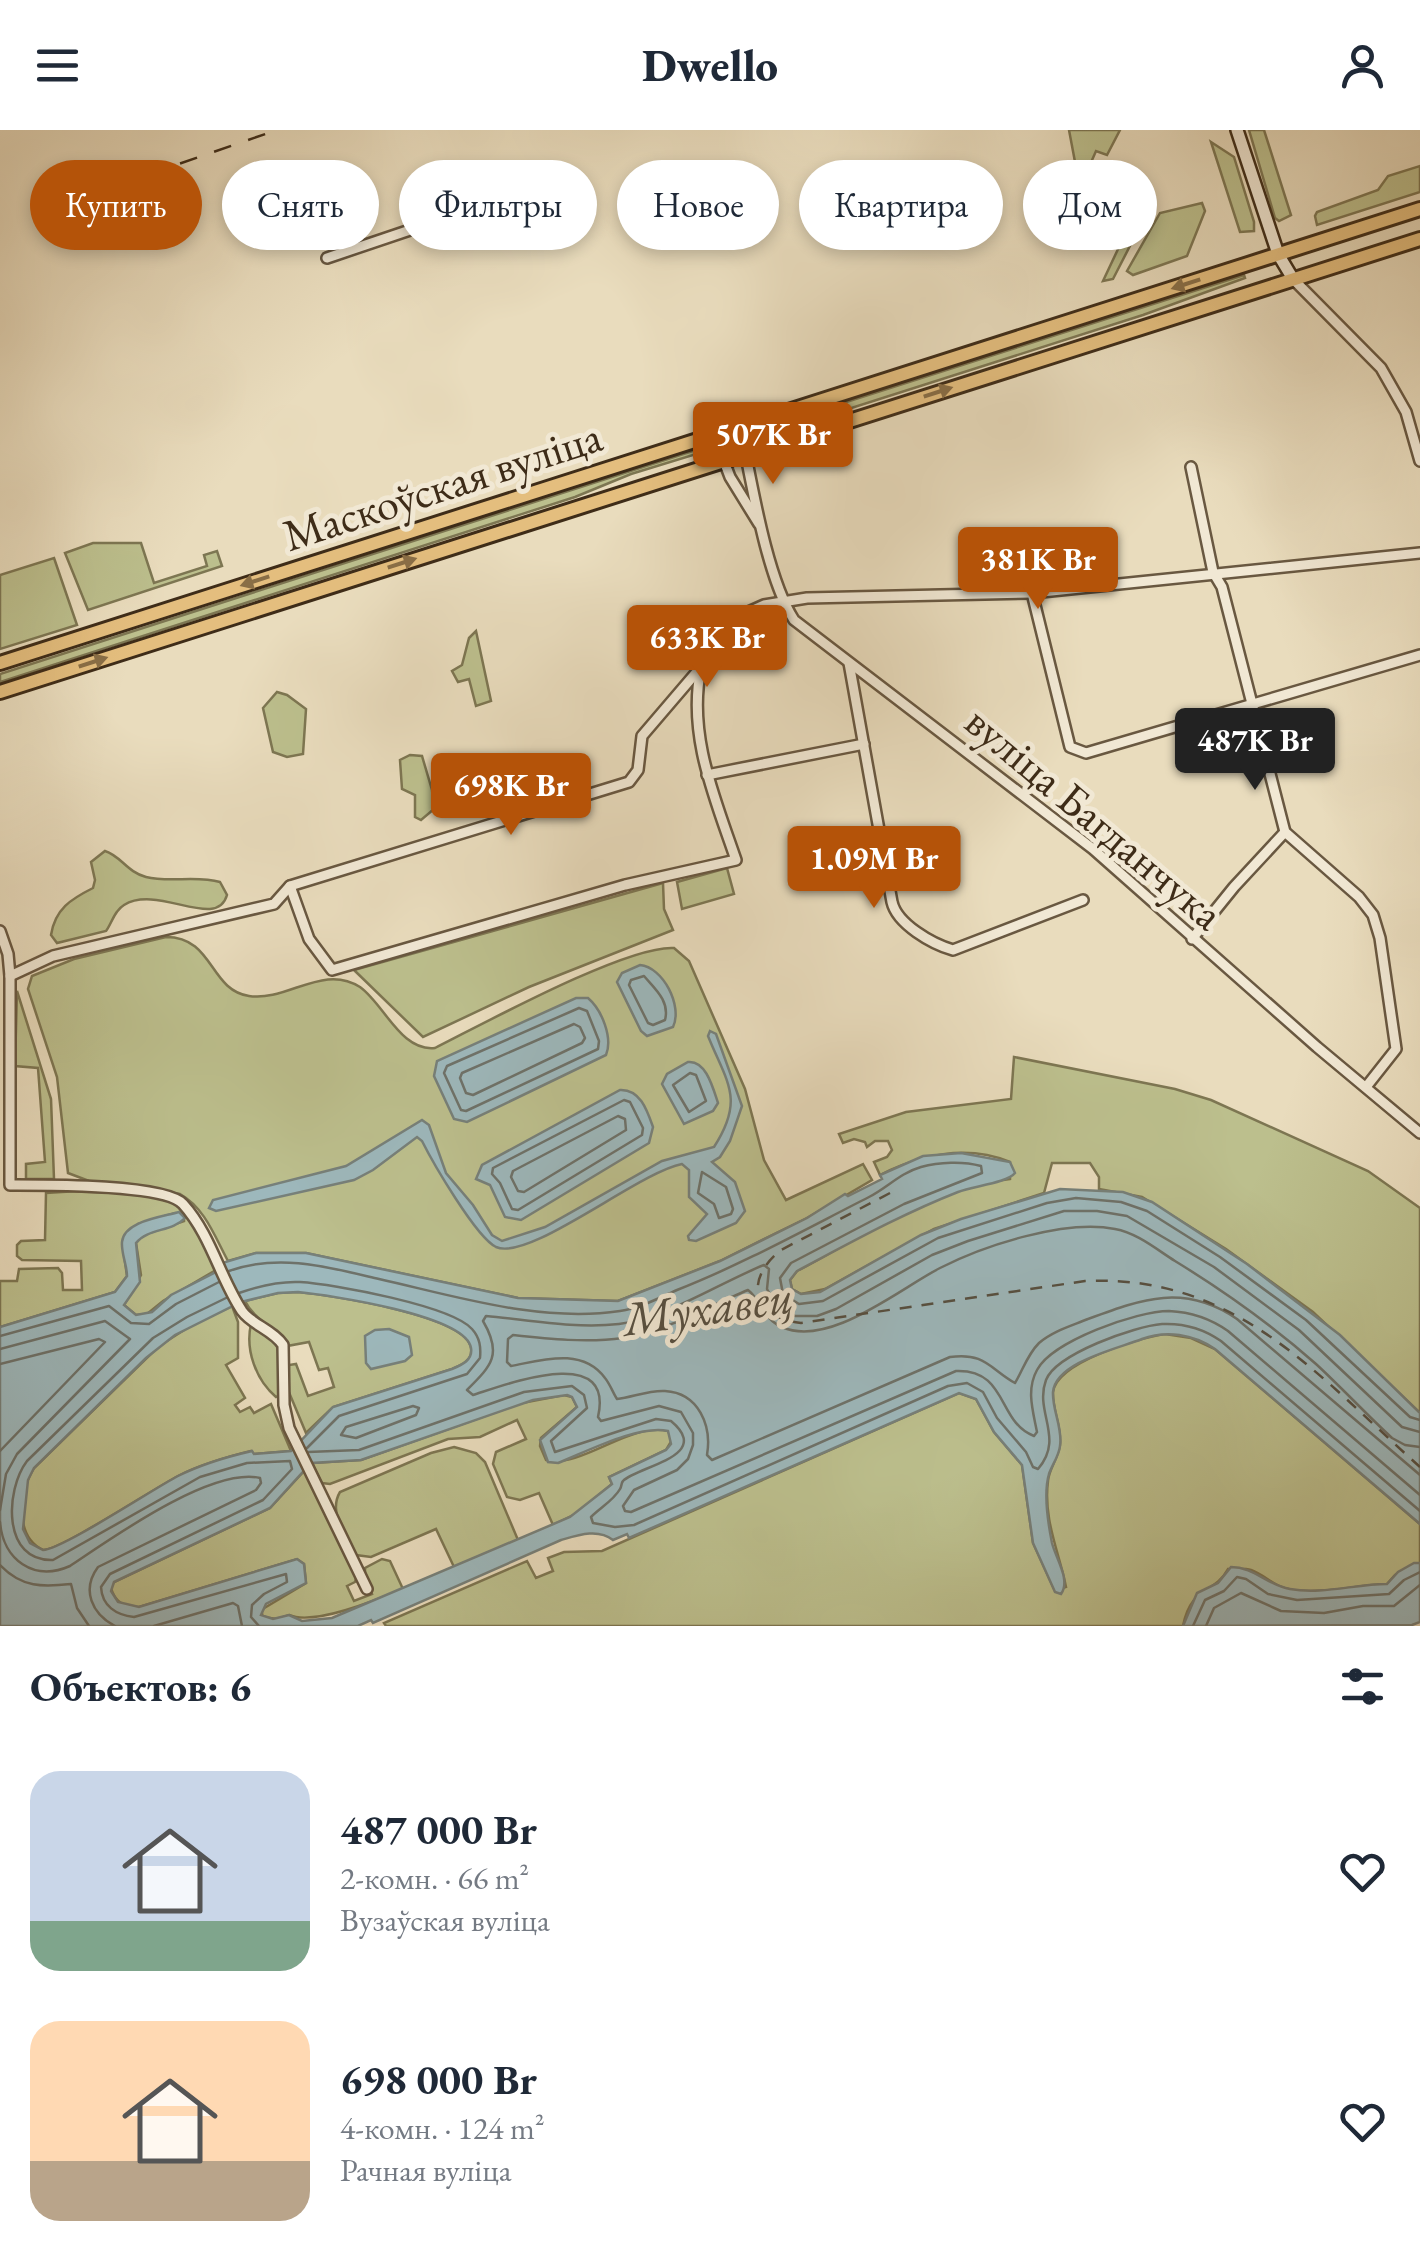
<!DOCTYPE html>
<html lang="ru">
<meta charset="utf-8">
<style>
body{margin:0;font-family:"EB Garamond",serif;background:#f6f6f7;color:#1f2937;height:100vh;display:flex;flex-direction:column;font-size:38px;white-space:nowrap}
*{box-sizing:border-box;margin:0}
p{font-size:32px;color:#747a83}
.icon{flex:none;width:55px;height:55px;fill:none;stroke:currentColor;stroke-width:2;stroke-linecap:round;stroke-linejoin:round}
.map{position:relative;height:1496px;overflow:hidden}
.panel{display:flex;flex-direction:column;background:#fff;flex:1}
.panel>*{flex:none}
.guide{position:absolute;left:30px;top:30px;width:1360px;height:90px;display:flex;gap:20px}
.price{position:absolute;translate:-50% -85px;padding:0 22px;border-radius:10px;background:#b45309;color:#fff;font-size:32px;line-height:65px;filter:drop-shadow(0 2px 5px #0008)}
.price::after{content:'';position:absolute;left:50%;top:60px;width:30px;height:22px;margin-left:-15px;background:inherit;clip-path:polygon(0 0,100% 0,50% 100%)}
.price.active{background:#222;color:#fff}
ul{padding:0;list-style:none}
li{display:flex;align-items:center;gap:30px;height:250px;padding:0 30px}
li span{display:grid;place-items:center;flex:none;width:280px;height:200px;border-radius:30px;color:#555}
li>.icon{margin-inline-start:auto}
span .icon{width:120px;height:120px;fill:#fffc;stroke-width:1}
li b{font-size:42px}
h2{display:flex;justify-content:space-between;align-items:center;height:120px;padding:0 30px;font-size:42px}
.tag{padding:0 35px;border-radius:45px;background:#fff;box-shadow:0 5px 15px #0003;font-size:35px;line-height:90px}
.tag.active{background:#b45309;color:#fff}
header{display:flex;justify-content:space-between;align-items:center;height:130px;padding:0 30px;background:#fff;font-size:45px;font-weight:800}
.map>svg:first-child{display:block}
</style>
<header><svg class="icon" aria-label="menu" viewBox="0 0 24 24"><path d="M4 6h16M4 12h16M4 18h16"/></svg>Dwello<svg class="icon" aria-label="person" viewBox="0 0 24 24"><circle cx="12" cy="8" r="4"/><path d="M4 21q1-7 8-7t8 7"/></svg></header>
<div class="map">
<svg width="1420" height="1496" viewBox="0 0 1420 1496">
<rect width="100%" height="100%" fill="#e9dcbd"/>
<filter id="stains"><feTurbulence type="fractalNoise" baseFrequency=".002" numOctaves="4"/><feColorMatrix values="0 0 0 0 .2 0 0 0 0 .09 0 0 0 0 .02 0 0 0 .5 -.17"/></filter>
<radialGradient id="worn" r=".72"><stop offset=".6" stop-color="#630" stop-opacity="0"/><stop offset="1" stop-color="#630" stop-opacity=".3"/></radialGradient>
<g fill="#bcbf8d" stroke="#7d7652" stroke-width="2.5">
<polygon points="1069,0 1120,0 1107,25 1096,21 1089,37 1099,43 1098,46 1076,37"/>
<polygon points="1249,0 1264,0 1291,85 1279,91 1275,88"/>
<polygon points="1211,12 1234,27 1254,92 1254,101 1240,102"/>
<polygon points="1420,36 1420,62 1317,95 1315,86 1317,82 1378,60 1388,46"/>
<polygon points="1129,45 1146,54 1153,71 1113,149 1103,151 1135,83 1123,58"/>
<polygon points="1202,73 1205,81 1187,126 1133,145 1127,141 1160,83"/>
<polygon points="1244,145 1245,148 1143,185 770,304 768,297"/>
<polygon points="702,318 703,322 631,344 575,367 0,552 0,544"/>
<polygon points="93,413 141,413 154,453 207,436 204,425 217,421 222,436 88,480 65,423"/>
<polygon points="54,428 77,495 0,519 0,445"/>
<polygon points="476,501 491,571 476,576 469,549 458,552 452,541 462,535 469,508"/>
<polygon points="277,562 287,565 306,579 303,624 287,627 273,622 263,578"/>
<polygon points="410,625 422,626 432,660 434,679 421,690 415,687 415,665 402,659 400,630"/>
<path d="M 105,721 C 121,726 127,742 146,747 C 170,753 196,745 220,752 L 227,765 C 217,801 158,754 124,775 C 114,781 112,793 106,801 L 57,813 L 51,805 C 55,779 71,769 93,758 L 95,750 L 91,732 Z"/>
<polygon points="727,738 734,764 682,779 677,752"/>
<polygon points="663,753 664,779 673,800 529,857 423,907 354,840"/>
<path d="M 166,807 C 214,807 209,860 249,866 C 287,872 323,833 360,857 C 384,874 401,922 435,918 C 483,894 627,815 674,818 L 689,831 L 745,959 L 764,1030 L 786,1070 L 863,1034 L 872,1050 L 807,1088 L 720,1131 L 618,1171 L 518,1168 L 306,1123 L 256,1123 L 228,1131 C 215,1107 205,1078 180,1064 L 89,1051 L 68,1043 L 57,947 L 28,859 L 32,846 L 74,829 Z"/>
<polygon points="17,861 51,969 54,1049 26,1049 26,1034 45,1032 38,938 15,936"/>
<path d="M 1014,927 L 1175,959 L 1211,970 L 1368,1041 L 1420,1078 L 1420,1283 L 1313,1182 L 1226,1119 L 1142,1067 L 1099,1059 L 1099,1047 L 1090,1033 L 1052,1033 L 1044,1063 L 934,1099 L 825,1159 L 801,1164 L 792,1159 L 790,1150 L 797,1141 C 863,1106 934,1058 1010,1049 L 1010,1032 C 966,1014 920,1025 880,1045 L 874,1032 L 887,1027 L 892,1020 L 888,1011 L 875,1011 L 867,1017 L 865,1012 L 854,1009 L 843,1013 L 839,1004 L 906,982 L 1011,969 Z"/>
<path d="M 78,1061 C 105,1062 170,1061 186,1083 C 199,1099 207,1122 216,1140 L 163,1171 L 147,1184 L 136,1185 L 124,1175 L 141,1145 L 136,1113 L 143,1105 L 184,1091 L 184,1084 L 175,1083 L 138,1094 L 124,1125 L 127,1146 L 115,1162 L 0,1197 L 0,1151 L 17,1151 L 19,1139 L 58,1138 L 62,1143 L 63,1160 L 82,1160 L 81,1131 L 22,1130 L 17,1126 L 17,1115 L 21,1111 L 45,1110 L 46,1063 Z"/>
<path d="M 298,1162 C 328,1165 466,1185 471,1218 C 473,1230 462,1235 452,1239 L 333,1277 L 306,1303 L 288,1260 L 289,1235 L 296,1234 L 308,1266 L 334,1257 L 328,1238 L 319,1240 L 309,1212 L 287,1216 C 275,1197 255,1191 245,1171 L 278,1163 Z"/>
<path d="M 232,1176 L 238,1192 L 238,1228 L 226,1235 L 245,1268 L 235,1275 L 240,1282 L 250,1277 L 254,1283 L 271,1274 L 291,1321 L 253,1324 L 251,1321 C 226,1327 202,1334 178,1346 C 153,1359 61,1420 43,1420 C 14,1406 19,1361 34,1338 L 159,1216 L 192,1195 Z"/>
<path d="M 251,1194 L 279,1214 L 280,1265 L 276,1267 C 256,1250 245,1220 251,1194 Z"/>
<path d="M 1165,1204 L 1191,1208 L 1215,1219 L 1420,1394 L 1420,1433 L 1395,1445 L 1387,1454 C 1356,1455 1325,1464 1293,1460 C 1273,1457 1267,1446 1251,1440 C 1245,1438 1234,1439 1228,1439 C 1214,1465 1191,1455 1183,1496 L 386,1496 L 384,1493 L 527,1431 L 536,1448 L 553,1441 L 548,1428 L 564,1422 L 602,1421 L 959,1263 L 976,1269 L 994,1302 L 1022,1335 L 1033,1413 L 1055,1461 L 1066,1457 C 1059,1422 1043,1389 1048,1351 C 1049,1339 1058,1328 1060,1315 C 1062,1297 1052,1279 1053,1262 C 1057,1232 1138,1208 1165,1204 Z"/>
<path d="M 564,1265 L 572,1267 L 577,1277 L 541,1308 L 540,1316 L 546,1330 C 584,1338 628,1292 668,1301 L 672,1310 L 666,1320 L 609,1347 L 612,1354 L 576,1384 L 553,1395 L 539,1363 L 520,1370 L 507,1367 L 493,1334 L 496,1322 L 526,1309 L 517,1290 L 480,1307 L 448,1309 L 330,1354 L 322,1353 L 312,1333 L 361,1330 L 522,1273 Z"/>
<path d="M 454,1317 L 476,1323 L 485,1332 L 518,1410 L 454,1437 L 436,1399 L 371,1427 L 356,1425 C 345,1406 328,1382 340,1362 L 431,1323 Z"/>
<path d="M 305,1340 L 357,1445 L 355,1452 L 347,1456 L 354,1471 L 372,1464 L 365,1447 L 365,1438 L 382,1429 L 390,1431 L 403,1459 C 377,1470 314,1496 289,1485 L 277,1489 L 263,1487 L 261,1480 L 306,1453 L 304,1434 L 297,1429 L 139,1477 C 124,1478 115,1472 111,1458 L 114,1452 L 270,1378 Z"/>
</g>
<g fill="#9db8bc" stroke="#77807a" stroke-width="2.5" fill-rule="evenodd">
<path d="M 640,835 C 663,837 683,876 673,897 L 647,906 L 641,901 L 617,852 L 622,843 Z"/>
<path d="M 576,868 L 588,868 C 602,880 613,908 606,925 L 467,992 L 454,989 L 434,946 L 437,931 Z"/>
<path d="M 710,901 L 716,904 L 742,976 L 730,1011 L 720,1027 L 712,1032 L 735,1052 L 745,1081 L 736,1093 L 696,1111 L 689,1110 L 688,1106 L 707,1084 L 689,1067 L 689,1040 L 682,1034 C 639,1042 529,1132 496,1117 C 476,1107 433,1033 422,1011 L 417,1007 L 373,1040 L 354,1050 L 216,1081 L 209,1078 L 213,1070 L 346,1036 L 422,990 L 429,995 L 446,1043 L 473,1075 L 492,1105 L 502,1111 L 545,1097 L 662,1031 L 714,1017 C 745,969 727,953 708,906 Z"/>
<path d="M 688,932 C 706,930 713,958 718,973 L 713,981 L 684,994 L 662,954 L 667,944 Z"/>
<path d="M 620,960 C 640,959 647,980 653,997 L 649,1013 L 521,1090 L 505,1087 L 490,1055 L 476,1049 L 482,1035 Z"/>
<path d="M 961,1023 L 1010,1032 L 1015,1043 C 1007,1053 973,1056 958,1062 C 902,1084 850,1113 797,1141 L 790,1150 L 792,1159 L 801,1164 L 820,1162 L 921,1105 L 961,1089 L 1060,1059 L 1123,1062 L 1152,1072 L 1247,1134 L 1340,1205 L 1420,1283 L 1420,1394 L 1215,1219 C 1193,1204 1166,1200 1142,1209 C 1117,1219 1056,1232 1053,1262 C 1052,1280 1063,1298 1060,1316 C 1059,1326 1052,1335 1049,1344 C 1043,1364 1048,1393 1052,1413 C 1056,1429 1071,1450 1061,1464 L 1055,1462 L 1033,1413 L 1022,1335 L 994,1302 L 976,1269 L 959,1263 L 629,1408 L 627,1404 L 613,1410 C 598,1398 578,1405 561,1410 L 373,1493 L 371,1490 L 358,1496 L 0,1496 L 0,1197 L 115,1162 L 127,1146 C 127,1135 121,1123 122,1112 C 124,1091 162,1087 179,1082 L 185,1088 C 172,1102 148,1098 136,1113 L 140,1152 L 124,1175 L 136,1185 L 152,1182 L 171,1165 L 214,1143 L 222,1133 L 256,1123 L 306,1123 L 518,1168 L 618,1171 L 720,1131 L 807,1088 L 845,1064 L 848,1066 L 882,1049 L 880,1045 L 923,1026 ZM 298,1162 C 328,1165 466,1185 471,1218 C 473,1230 462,1235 452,1239 L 333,1277 L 291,1321 L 254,1324 L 252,1321 C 226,1327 202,1334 178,1346 C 153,1359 61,1420 43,1420 L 30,1413 L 23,1399 L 28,1350 L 34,1338 L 146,1228 L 175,1205 L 241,1172 L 278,1163 ZM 567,1265 L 572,1267 L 577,1277 L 540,1310 L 548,1332 L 558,1333 C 586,1322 640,1294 668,1301 L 671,1314 L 666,1320 L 609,1347 L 612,1354 L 570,1387 L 332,1488 L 302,1491 L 289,1485 L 273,1489 L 261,1485 L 266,1474 L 306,1453 L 304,1434 L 297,1429 L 139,1477 L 118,1472 L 111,1461 L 114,1452 L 270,1378 L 311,1333 L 361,1330 L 533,1270 Z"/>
<polygon points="389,1199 409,1207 412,1225 405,1231 371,1239 366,1233 365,1206 375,1200"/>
<path d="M 1414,1433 L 1420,1433 L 1420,1492 L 1412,1495 L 1183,1496 L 1197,1463 L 1218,1453 L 1231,1437 C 1254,1437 1267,1455 1290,1459 C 1322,1465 1355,1454 1387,1454 L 1398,1442 Z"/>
</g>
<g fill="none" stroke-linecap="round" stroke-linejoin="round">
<g stroke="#6e726a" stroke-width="2.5">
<path d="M 644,846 C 655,859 670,871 665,890 L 653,895 L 648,893 L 629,855 L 631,850 Z"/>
<polygon points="579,878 587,881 599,911 598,919 466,981 461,980 444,943 447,936"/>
<polygon points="574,894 580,897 585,908 582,913 473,965 466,963 460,948 462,943"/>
<polygon points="690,943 696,945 706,971 689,982 673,955"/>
<polygon points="624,970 630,972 643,998 642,1005 518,1080 512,1079 500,1053 492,1044 493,1038"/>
<polygon points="618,986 625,989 626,1000 524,1062 518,1061 511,1047 513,1041"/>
<polygon points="702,1042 726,1057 733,1079 731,1084 719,1088 714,1074 698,1063"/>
<path d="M 229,1141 C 279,1123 328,1137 379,1149 C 455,1166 540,1193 620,1181 C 640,1178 659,1168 677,1160 C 743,1134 806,1099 869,1067 C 887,1058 900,1043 921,1037 C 939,1032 963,1031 981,1036 L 982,1043 L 904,1074 L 791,1133 L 780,1148 L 783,1164 L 799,1174 L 823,1171 L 938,1108 L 1047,1073 L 1076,1068 L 1121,1072 L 1147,1081 L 1220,1127 L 1306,1190 L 1410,1287 L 1420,1290"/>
<path d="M 239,1163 C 259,1156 279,1151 300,1152 C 334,1154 452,1176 472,1199 C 480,1208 481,1217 480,1228 L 467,1244 L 339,1286 L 307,1318"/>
<path d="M 226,1168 L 187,1187 L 153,1208 L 27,1331 C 5,1360 2,1432 53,1430 L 200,1347 L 247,1333 L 290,1331 L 292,1339 L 263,1370 L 110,1444 L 101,1457 C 102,1476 116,1485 134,1487 L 286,1444 L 287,1452 L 264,1464 L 252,1475 L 251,1487 L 259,1496"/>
<polyline points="0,1206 109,1176 131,1193 149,1194 176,1174 219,1152"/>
<polyline points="0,1219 105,1191 130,1209 17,1324 6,1344 0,1380"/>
<polyline points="0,1234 99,1209 105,1212 0,1321"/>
<polygon points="413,1276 419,1278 416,1285 356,1308 341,1305 346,1297"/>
<path d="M 1420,1302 L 1402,1297 L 1299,1200 L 1214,1137 L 1127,1086 L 1097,1081 L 1064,1081 L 968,1111 L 932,1125 L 836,1179 L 817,1186 L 795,1186 L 776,1175 L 767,1159 L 769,1139 L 764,1135 C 719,1153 667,1188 619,1194 C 575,1199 530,1190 486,1186 L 483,1191 C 503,1225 491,1236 467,1260 L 473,1265 C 505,1255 615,1212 598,1287 L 601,1291 L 659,1276 L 681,1282 L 693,1303 L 693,1315 L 688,1329 L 677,1340 L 634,1360 L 623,1376 L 625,1381 L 631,1382 L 956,1241 C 1008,1239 997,1292 1034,1306 L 1037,1302 C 1033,1281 1026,1260 1037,1240 C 1052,1211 1137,1181 1169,1181 C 1191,1182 1211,1189 1228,1201 L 1420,1365"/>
<path d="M 1420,1317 L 1405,1315 L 1392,1308 C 1366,1284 1342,1258 1316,1234 C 1273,1196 1224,1161 1175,1131 C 1156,1119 1137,1103 1115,1099 C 1066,1089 985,1115 940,1138 C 899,1159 829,1218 782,1197 C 763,1189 761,1170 748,1160 C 708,1176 666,1202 623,1208 C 587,1213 549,1209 513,1205 L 508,1209 L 507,1232 L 511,1236 C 543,1230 582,1217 605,1248 C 610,1254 613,1263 617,1269 C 633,1267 649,1260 665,1261 C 699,1263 712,1296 707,1325 L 712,1330 L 950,1227 C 985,1222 990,1239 1015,1253 C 1023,1240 1027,1225 1039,1213 C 1053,1201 1071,1196 1088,1189 C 1142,1169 1184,1153 1237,1189 L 1420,1345"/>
<path d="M 308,1322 L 359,1320 L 524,1262 L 572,1256 L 584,1265 L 587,1278 L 551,1311 L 555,1322 L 656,1289 L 671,1291 C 714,1327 637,1336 623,1351 C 621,1353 622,1356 620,1359 C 614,1370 600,1378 591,1387 L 593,1393 L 615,1397 L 634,1395 L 948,1256 L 967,1253 L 983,1262 L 997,1288 L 1026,1322 L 1033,1337 L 1038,1339 C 1065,1308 1034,1282 1046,1250 C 1056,1224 1135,1196 1162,1194 C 1183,1193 1204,1199 1221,1211 L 1420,1381"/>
<path d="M 0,1392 C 3,1430 34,1452 70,1436 C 112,1408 211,1337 260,1348 L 261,1353 L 256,1360 L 98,1437 C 81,1460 92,1484 115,1496"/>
<path d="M 0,1435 C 22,1458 43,1457 71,1454 L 77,1478 L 89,1496"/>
<polyline points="154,1496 233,1473 238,1476 242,1496"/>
<polyline points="1193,1496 1205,1470 1224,1461 1237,1447 1246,1449 1268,1464 1297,1470 1389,1464 1404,1450 1420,1442"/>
<polyline points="1206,1496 1214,1478 1241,1463 1281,1481 1324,1483 1363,1476 1394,1476 1420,1455"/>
</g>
<path stroke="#564f41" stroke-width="2.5" stroke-dasharray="12 10" stroke-linecap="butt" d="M 890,1063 L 781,1120 C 743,1150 753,1188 801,1193 L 1085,1151 C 1236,1144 1317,1245 1420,1337"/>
<g stroke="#695841" stroke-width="14">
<g id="street">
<polyline points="327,128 499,70"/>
<polyline points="1293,149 1381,238 1406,282 1420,331"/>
<path d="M 740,296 C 751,348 766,447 794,490 L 1093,719 L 1317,917 L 1420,1003"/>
<polyline points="714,305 730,347 759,394"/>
<polyline points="1191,337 1213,442 1222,457 1285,702 1359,767 1373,785 1380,808 1396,919 1366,957"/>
<polyline points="1032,463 1070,617 1086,623 1420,525"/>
<path d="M 849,533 L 892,772 C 897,794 932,814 953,820 L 1083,770"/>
<polyline points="707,645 864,614"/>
<path d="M 290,756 L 309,809 L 332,840 L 625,755 L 736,730 C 715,668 687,605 701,538"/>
<path d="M 0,801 L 8,824 L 10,846 L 10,1055 C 41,1055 165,1054 183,1074 C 211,1105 220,1148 242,1181 C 252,1195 273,1200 283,1215 L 284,1275 L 289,1298 L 367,1459"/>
<polyline points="1192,809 1234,757 1285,702"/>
<polyline points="10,846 53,826 274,774 290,756 629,652 638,640 642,606 701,537 718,504 735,488 764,475 807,468 1032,463 1420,423"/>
</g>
</g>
<g stroke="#3e2c18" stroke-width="16">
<polyline id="secondary" points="1237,0 1278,124 1293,149"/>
</g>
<g stroke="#3e2c18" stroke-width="18">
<g id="primary">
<polyline points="0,533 1420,79"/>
<polyline points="0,562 1420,109"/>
</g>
</g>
<use href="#street" stroke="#f1e8d4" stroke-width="9"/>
<use href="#secondary" stroke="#f1e8d4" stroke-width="11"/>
<use href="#primary" stroke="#e4be7e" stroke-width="12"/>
<polyline stroke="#3e2c18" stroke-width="2.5" stroke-dasharray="18 18" stroke-linecap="butt" points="112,57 277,0"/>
</g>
<defs><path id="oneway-solid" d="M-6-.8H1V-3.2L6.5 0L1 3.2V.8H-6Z" transform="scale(2.5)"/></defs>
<g fill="#896e46">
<use href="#oneway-solid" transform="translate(1186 154) rotate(162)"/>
<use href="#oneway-solid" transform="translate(938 262) rotate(-18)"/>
<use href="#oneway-solid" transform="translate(402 433) rotate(-18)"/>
<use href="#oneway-solid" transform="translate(255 451) rotate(162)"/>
<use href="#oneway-solid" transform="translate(93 532) rotate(-18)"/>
</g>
<g text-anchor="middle" stroke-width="10" stroke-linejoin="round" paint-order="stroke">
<g font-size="45" fill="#3e2c18" stroke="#f1e8d4">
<text transform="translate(442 355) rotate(-18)" y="16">Маскоўская вуліца</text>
<text transform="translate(1095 687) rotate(40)" y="16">вуліца Багданчука</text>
</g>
<g font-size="48" font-style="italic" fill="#564f41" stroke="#f1e8d4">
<text transform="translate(708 1177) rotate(-8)" y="17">Мухавец</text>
</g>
</g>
<rect width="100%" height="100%" filter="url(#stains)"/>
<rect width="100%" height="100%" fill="url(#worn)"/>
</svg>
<b class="price" style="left:773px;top:357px">507K Br</b>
<b class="price" style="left:1038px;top:482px">381K Br</b>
<b class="price" style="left:707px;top:560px">633K Br</b>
<b class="price active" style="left:1255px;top:663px">487K Br</b>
<b class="price" style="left:511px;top:708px">698K Br</b>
<b class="price" style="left:874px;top:781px">1.09M Br</b>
<div class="guide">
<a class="tag active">Купить</a>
<a class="tag">Снять</a>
<a class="tag">Фильтры</a>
<a class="tag">Новое</a>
<a class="tag">Квартира</a>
<a class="tag">Дом</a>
</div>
</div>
<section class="panel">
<h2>Объектов: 6<svg class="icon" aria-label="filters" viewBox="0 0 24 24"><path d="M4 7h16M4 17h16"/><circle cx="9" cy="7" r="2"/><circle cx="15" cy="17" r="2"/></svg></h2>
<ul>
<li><span style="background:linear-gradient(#c9d6e8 75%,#7fa58c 0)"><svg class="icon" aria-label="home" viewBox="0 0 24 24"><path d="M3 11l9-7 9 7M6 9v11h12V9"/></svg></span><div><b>487 000 Br</b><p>2-комн. · 66 m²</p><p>Вузаўская вуліца</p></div><svg class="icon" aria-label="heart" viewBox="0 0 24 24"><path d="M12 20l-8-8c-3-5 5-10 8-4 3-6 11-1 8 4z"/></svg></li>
<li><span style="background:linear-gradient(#ffd9b3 70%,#b9a48a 0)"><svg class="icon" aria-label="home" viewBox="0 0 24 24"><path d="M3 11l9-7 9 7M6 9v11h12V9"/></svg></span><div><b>698 000 Br</b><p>4-комн. · 124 m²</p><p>Рачная вуліца</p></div><svg class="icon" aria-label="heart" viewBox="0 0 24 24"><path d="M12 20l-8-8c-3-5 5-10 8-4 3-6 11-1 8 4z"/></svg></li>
</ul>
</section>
